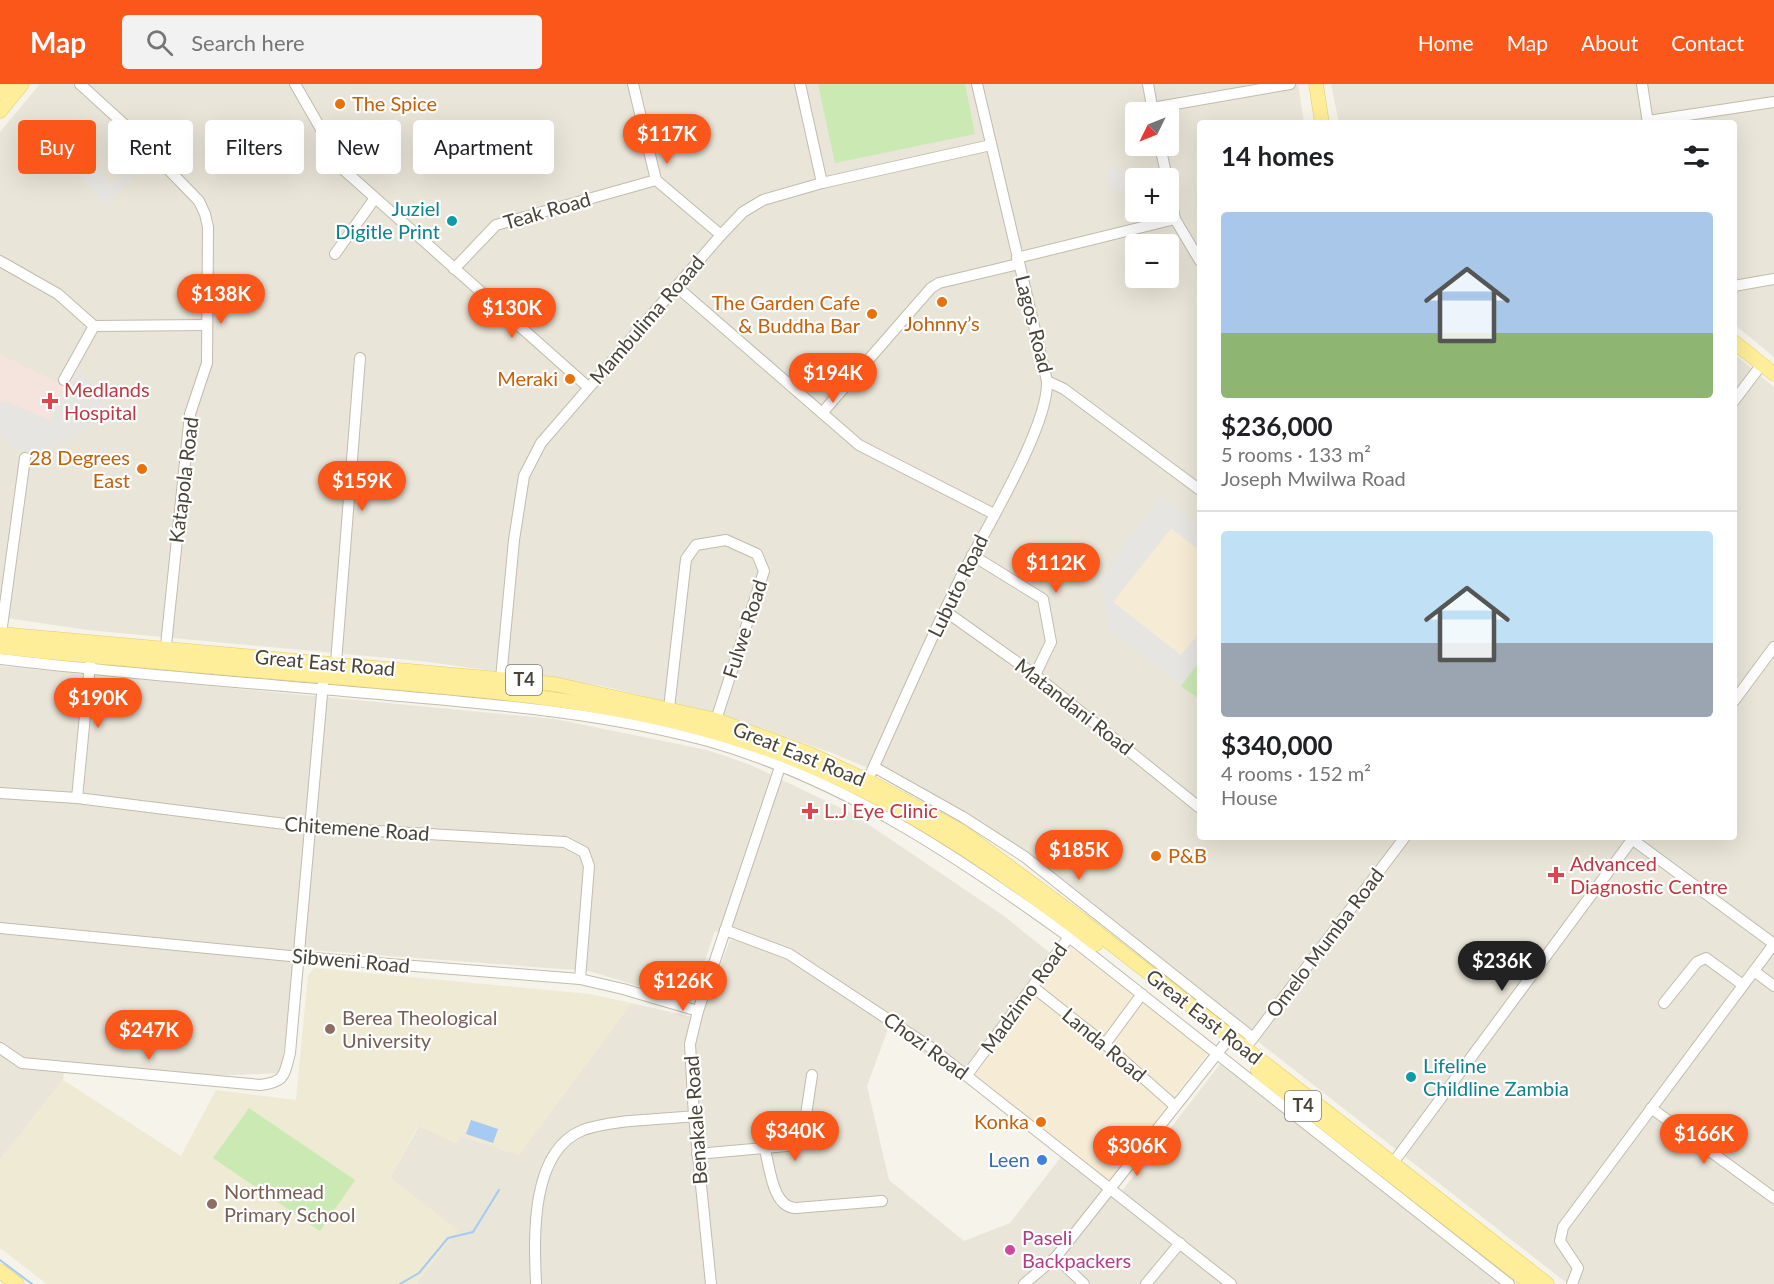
<!DOCTYPE html>
<meta charset="utf-8">
<style>
body{margin:0;font-family:Lato,sans-serif;background:#f2f2f2;color:#202124;height:100vh;display:flex;flex-direction:column;font-size:22px;white-space:nowrap}
*{box-sizing:border-box;margin:0}
p{font-size:20px;color:#757577}
.icon{flex:none;width:33px;height:33px;fill:none;stroke:currentColor;stroke-width:2;stroke-linecap:round;stroke-linejoin:round}
.map{position:relative;flex:1;overflow:hidden}
.side{position:absolute;left:1197px;top:36px;width:540px;height:720px;display:flex;flex-direction:column;background:#fff;border-radius:6px;box-shadow:0 6px 24px #0002}
.side>*{flex:none}
.guide{position:absolute;left:18px;top:36px;width:570px;height:54px;display:flex;gap:12px}
.needle{width:39px;rotate:227deg}
.fabs{position:absolute;left:1125px;top:18px;display:grid;gap:12px}
.fabs a{display:grid;place-items:center;width:54px;height:54px;border-radius:6px;background:#fff;box-shadow:0 6px 24px #0002;font-size:30px}
.price{position:absolute;translate:-50% -51px;padding:0 14px;border-radius:21px;background:#fb571b;color:#fff;font-size:20px;line-height:39px;filter:drop-shadow(0 2px 3px #0008)}
.price::after{content:'';position:absolute;left:50%;top:36px;width:18px;height:14px;margin-left:-9px;background:inherit;clip-path:polygon(0 0,100% 0,50% 100%)}
.price.active{background:#222;color:#fff}
ul{padding:0;list-style:none}
li{display:grid;align-content:center;gap:12px;height:318px;padding:0 24px}
li+li{border-top:2px solid #e0e0e0}
li span{display:grid;place-items:center;height:186px;border-radius:6px;color:#555}
li>.icon{margin-inline-start:auto}
span .icon{width:108px;height:108px;fill:#fffc;stroke-width:1}
li b{font-size:26px}
h2{display:flex;justify-content:space-between;align-items:center;height:72px;padding:0 24px;font-size:26px}
.pill{padding:0 21px;border-radius:6px;background:#fff;box-shadow:0 6px 24px #0002;font-size:21px;line-height:54px}
.pill.active{background:#fb571b;color:#fff}
header{display:flex;align-items:center;gap:36px;box-sizing:border-box;height:84px;padding:0 30px;background:#fb571b;color:#fff}
header strong{font-size:28px}
nav{display:flex;gap:33px;margin-inline-start:auto;font-size:21px}
.search{width:420px;height:54px;background:#f2f2f2;display:flex;align-items:center;gap:15px;box-sizing:border-box;padding:0 21px;border-radius:6px;color:#757577;font-size:22px}
.map>svg:first-child{display:block}
</style>
<header>
<strong>Map</strong>
<div class="search"><svg class="icon" aria-label="search" viewBox="0 0 24 24"><circle cx="10" cy="10" r="6"/><path d="M15 15l6 6"/></svg>Search here</div>
<nav><a>Home</a><a>Map</a><a>About</a><a>Contact</a></nav>
</header>
<div class="map">
<svg width="1774" height="1200" viewBox="0 0 1774 1200">
<rect width="100%" height="100%" fill="#f5f3ea"/>
<g fill="#e9e5d8" fill-rule="evenodd">
<path d="M 40,0 L 1298,0 L 1304,39 L 1200,39 L 1200,753 L 1734,753 L 1734,270 L 1774,303 L 1774,1200 L 1568,1200 L 1021,772 L 898,697 L 830,668 L 730,634 L 603,602 L 421,577 L 88,546 L 0,533 L 0,48 ZM 1136,28 L 1168,28 L 1168,62 L 1136,62 ZM 1136,94 L 1168,94 L 1168,128 L 1136,128 ZM 1136,160 L 1168,160 L 1168,194 L 1136,194 Z"/>
<polygon points="1331,0 1774,0 1774,273 1734,240 1734,39 1339,39"/>
<polygon points="0,582 555,635 707,666 751,681 853,730 1004,832 1050,869 962,995 888,945 867,1002 889,1096 964,1157 1010,1139 1061,1073 1115,1116 1227,971 1517,1200 416,1200 457,1146 390,1094 419,1042 456,1059 461,1052 519,1071 631,919 701,935 730,856 735,857 715,847 691,918 589,887 296,865 281,989 214,992 65,979 63,996 0,1076"/>
</g>
<g fill="#f6ecd5">
<polygon points="1171,444 1200,467 1200,548 1181,572 1113,518"/>
<polygon points="1068,861 1208,969 1105,1103 965,995"/>
</g>
<polygon fill="#eeead4" points="314,884 590,910 631,919 519,1071 461,1052 456,1059 418,1042 390,1094 458,1146 416,1200 47,1200 0,1164 0,1076 63,996 181,1072 216,1006 296,1016 308,892"/>
<polygon fill="#f5e3dd" points="0,270 63,301 75,282 79,284 111,333 41,370 14,364 0,349"/>
<g fill="#cae9b3">
<polygon points="818,0 965,0 975,50 835,79"/>
<polygon points="1200,576 1200,616 1181,602"/>
<polygon points="249,1024 355,1096 320,1147 213,1074"/>
</g>
<g fill="#e6e5e1">
<polygon points="139,70 148,79 106,120 80,93 93,81 113,102 126,89 124,85"/>
<polygon points="1123,82 1128,105 1111,109 1107,85"/>
<polygon points="79,284 111,333 41,370 14,364 0,349 0,320 4,317 50,336"/>
<polygon points="1160,412 1200,441 1200,467 1171,444 1113,518 1181,571 1200,548 1200,576 1181,602 1109,546 1100,494"/>
</g>
<polygon fill="#a6caf1" points="471,1036 498,1045 493,1059 466,1050"/>
<g fill="none" stroke-linecap="round" stroke-linejoin="round">
<g stroke="#a6caf1" stroke-width="2">
<polyline points="0,1176 32,1200"/>
<polyline points="400,1200 419,1189 448,1154 473,1148 499,1106"/>
</g>
<g stroke="#c1bcac" stroke-width="12">
<g id="minor">
<polyline points="80,0 126,42 199,117 205,130 208,143 207,279 190,330 165,571"/>
<polyline points="295,0 345,87 588,303"/>
<polyline points="633,0 656,96 721,151"/>
<polyline points="800,0 822,99"/>
<polyline points="977,0 1047,297 1064,305 1200,406"/>
<polyline points="1148,0 1153,28"/>
<polyline points="1642,0 1648,39"/>
<polyline points="1152,24 1290,0"/>
<polyline points="1648,37 1774,18"/>
<polyline points="1160,62 1167,94"/>
<polyline points="1168,102 1175,135 1200,177"/>
<polyline points="335,170 375,114"/>
<polyline points="1017,174 1175,135"/>
<polyline points="0,177 58,210 94,242 206,241"/>
<polyline points="454,185 496,141 656,96"/>
<polyline points="1734,202 1774,195"/>
<polyline points="677,203 859,361 994,430"/>
<polyline points="64,296 94,242"/>
<polyline points="1734,317 1762,280"/>
<polyline points="822,329 931,204 939,199 1018,180"/>
<polyline points="972,471 1043,515 1051,558 1035,591"/>
<polyline points="945,527 1035,591 1200,724"/>
<polyline points="1,550 25,374"/>
<path d="M 0,575 C 133,591 267,600 400,612 C 503,621 607,630 708,657 C 842,695 957,772 1069,853 L 1509,1200"/>
<polyline points="336,579 360,274"/>
<polyline points="501,594 514,456 524,392 541,359 721,151 743,128 763,116 822,99 991,61"/>
<polyline points="1734,617 1774,563"/>
<polyline points="669,624 686,475 696,461 726,456 757,470 764,487 716,636"/>
<polyline points="874,683 963,733 1025,773 1253,954"/>
<path d="M 871,689 C 900,625 928,560 959,497 C 982,451 1049,343 1047,297"/>
<polyline points="0,709 77,714 309,743 565,758 584,768 589,782 580,895"/>
<polyline points="77,714 90,580"/>
<polyline points="1629,753 1774,860"/>
<polyline points="0,844 300,873 580,895 623,905 698,927"/>
<polyline points="725,846 789,870 930,963 1231,1200"/>
<polyline points="1754,887 1774,902"/>
<polyline points="1033,903 1105,960 1175,1022"/>
<polyline points="1664,919 1697,878 1706,874 1743,901"/>
<polyline points="1250,958 1405,753"/>
<polyline points="1105,960 1142,910"/>
<path d="M 0,964 L 22,979 L 260,1001 C 285,998 284,992 290,969 L 323,599"/>
<polyline points="967,991 1072,849"/>
<polyline points="1651,1024 1774,1114"/>
<path d="M 765,1066 C 770,1085 773,1124 796,1124 L 882,1117"/>
<polyline points="697,1070 798,1061 802,1057 812,991"/>
<polyline points="1393,1079 1634,753"/>
<polyline points="1056,1173 1084,1200"/>
<path d="M 536,1200 C 534,1153 530,1067 583,1046 C 614,1035 660,1036 694,1032"/>
<polyline points="711,1200 694,1032 690,960 698,927 782,677"/>
<polyline points="1024,1200 1056,1173 1224,961"/>
<polyline points="1146,1200 1180,1159"/>
<polyline points="1572,1200 1578,1184 1560,1157 1563,1143 1774,860"/>
</g>
</g>
<g stroke="#e5ce68" stroke-width="15">
<g id="major">
<polyline points="1316,0 1322,39"/>
<polyline points="0,8 7,0"/>
<polyline points="0,27 22,0"/>
<polyline points="1734,258 1774,290"/>
<polyline points="0,550 554,600 716,636 810,670 868,697 962,748 1081,836 1547,1200"/>
<path d="M 0,563 C 122,576 244,585 366,596 C 508,608 649,620 783,671 C 899,715 1000,785 1096,860"/>
<polyline points="1258,987 1531,1200"/>
<polyline points="0,1187 17,1200"/>
</g>
</g>
<use href="#minor" stroke="#fff" stroke-width="10"/>
<use href="#major" stroke="#feee99" stroke-width="14"/>
</g>
<g fill="#e8710a" stroke="#fff" stroke-width="2">
<circle cx="340" cy="20" r="6"/>
<circle cx="942" cy="218" r="6"/>
<circle cx="872" cy="230" r="6"/>
<circle cx="570" cy="295" r="6"/>
<circle cx="142" cy="385" r="6"/>
<circle cx="1156" cy="772" r="6"/>
<circle cx="1041" cy="1038" r="6"/>
</g>
<g fill="#0f9aa8" stroke="#fff" stroke-width="2">
<circle cx="452" cy="137" r="6"/>
<circle cx="1411" cy="993" r="6"/>
</g>
<g fill="#e0444e" stroke="#fff" stroke-width="2">
<path d="M47 308h6v6h6v6h-6v6h-6v-6h-6v-6h6z"/>
<path d="M807 718h6v6h6v6h-6v6h-6v-6h-6v-6h6z"/>
<path d="M1553 782h6v6h6v6h-6v6h-6v-6h-6v-6h6z"/>
</g>
<g fill="#8d6e63" stroke="#fff" stroke-width="2">
<circle cx="330" cy="945" r="6"/>
<circle cx="212" cy="1120" r="6"/>
</g>
<circle fill="#3f7fe0" stroke="#fff" stroke-width="2" cx="1042" cy="1076" r="6"/>
<circle fill="#d1479c" stroke="#fff" stroke-width="2" cx="1010" cy="1166" r="6"/>
<g text-anchor="middle" stroke-width="4.5" stroke-linejoin="round" paint-order="stroke">
<g fill="#fff" stroke="#807c74" stroke-width="1.5">
<rect x="506" y="581" width="36" height="30" rx="4.5"/>
<rect x="1285" y="1007" width="36" height="30" rx="4.5"/>
</g>
<g font-size="18" font-weight="bold" fill="#494438">
<text x="524" y="602">T4</text>
<text x="1303" y="1028">T4</text>
</g>
<g font-size="20" fill="#c56008" stroke="#fff" text-anchor="end">
<text x="352" y="27" text-anchor="start">The Spice</text>
<text x="860" y="226">The Garden Cafe<tspan x="860" dy="23">&amp; Buddha Bar</tspan></text>
<text x="942" y="247" text-anchor="middle">Johnny’s</text>
<text x="558" y="302">Meraki</text>
<text x="130" y="381">28 Degrees<tspan x="130" dy="23">East</tspan></text>
<text x="1168" y="779" text-anchor="start">P&amp;B</text>
<text x="1029" y="1045">Konka</text>
</g>
<g font-size="20" fill="#0d838f" stroke="#fff" text-anchor="end">
<text x="440" y="132">Juziel<tspan x="440" dy="23">Digitle Print</tspan></text>
<text x="1423" y="989" text-anchor="start">Lifeline<tspan x="1423" dy="23">Childline Zambia</tspan></text>
</g>
<g font-size="20" fill="#494438" stroke="#fff">
<text transform="translate(547 127) rotate(-16)" y="7">Teak Road</text>
<text transform="translate(647 236) rotate(-49)" y="7">Mambulima Roaad</text>
<text transform="translate(1034 240) rotate(76)" y="7">Lagos Road</text>
<text transform="translate(184 396) rotate(-83)" y="7">Katapola Road</text>
<text transform="translate(958 502) rotate(-64)" y="7">Lubuto Road</text>
<text transform="translate(745 545) rotate(-72)" y="7">Fulwe Road</text>
<text transform="translate(325 579) rotate(5)" y="7">Great East Road</text>
<text transform="translate(1074 623) rotate(38)" y="7">Matandani Road</text>
<text transform="translate(799 670) rotate(22)" y="7">Great East Road</text>
<text transform="translate(357 745) rotate(4)" y="7">Chitemene Road</text>
<text transform="translate(1325 859) rotate(-53)" y="7">Omelo Mumba Road</text>
<text transform="translate(351 877) rotate(5)" y="7">Sibweni Road</text>
<text transform="translate(1024 914) rotate(-54)" y="7">Madzimo Road</text>
<text transform="translate(1204 933) rotate(38)" y="7">Great East Road</text>
<text transform="translate(1104 961) rotate(40)" y="7">Landa Road</text>
<text transform="translate(926 962) rotate(36)" y="7">Chozi Road</text>
<text transform="translate(696 1036) rotate(-94)" y="7">Benakale Road</text>
</g>
<g font-size="20" fill="#be3a42" stroke="#fff" text-anchor="start">
<text x="64" y="313">Medlands<tspan x="64" dy="23">Hospital</tspan></text>
<text x="824" y="734">L.J Eye Clinic</text>
<text x="1570" y="787">Advanced<tspan x="1570" dy="23">Diagnostic Centre</tspan></text>
</g>
<g font-size="20" fill="#785e54" stroke="#fff" text-anchor="start">
<text x="342" y="941">Berea Theological<tspan x="342" dy="23">University</tspan></text>
<text x="224" y="1115">Northmead<tspan x="224" dy="23">Primary School</tspan></text>
</g>
<g font-size="20" fill="#366cbe" stroke="#fff" text-anchor="end">
<text x="1030" y="1083">Leen</text>
</g>
<g font-size="20" fill="#b23c85" stroke="#fff" text-anchor="start">
<text x="1022" y="1161">Paseli<tspan x="1022" dy="23">Backpackers</tspan></text>
</g>
</g>
</svg>
<div class="fabs">
<a><svg class="needle" viewBox="-14 -14 28 28"><path d="M0-13l5 13h-10z" fill="#e53935"/><path d="M0 13l5-13h-10z" fill="#757577"/></svg></a>
<a>+</a>
<a>−</a>
</div>
<b class="price" style="left:667px;top:81px">$117K</b>
<b class="price" style="left:221px;top:241px">$138K</b>
<b class="price" style="left:512px;top:255px">$130K</b>
<b class="price" style="left:833px;top:320px">$194K</b>
<b class="price" style="left:362px;top:428px">$159K</b>
<b class="price" style="left:1056px;top:510px">$112K</b>
<b class="price" style="left:98px;top:645px">$190K</b>
<b class="price" style="left:1079px;top:797px">$185K</b>
<b class="price active" style="left:1502px;top:908px">$236K</b>
<b class="price" style="left:683px;top:928px">$126K</b>
<b class="price" style="left:149px;top:977px">$247K</b>
<b class="price" style="left:795px;top:1078px">$340K</b>
<b class="price" style="left:1704px;top:1081px">$166K</b>
<b class="price" style="left:1137px;top:1093px">$306K</b>
<div class="guide">
<a class="pill active">Buy</a>
<a class="pill">Rent</a>
<a class="pill">Filters</a>
<a class="pill">New</a>
<a class="pill">Apartment</a>
</div>
<section class="side">
<h2>14 homes<svg class="icon" aria-label="filters" viewBox="0 0 24 24"><path d="M4 7h16M4 17h16"/><circle cx="9" cy="7" r="2"/><circle cx="15" cy="17" r="2"/></svg></h2>
<ul>
<li><span style="background:linear-gradient(#a9c7e8 65%,#8fb573 0)"><svg class="icon" aria-label="home" viewBox="0 0 24 24"><path d="M3 11l9-7 9 7M6 9v11h12V9"/></svg></span><div><b>$236,000</b><p>5 rooms · 133 m²</p><p>Joseph Mwilwa Road</p></div></li>
<li><span style="background:linear-gradient(#bfe0f5 60%,#9aa5b1 0)"><svg class="icon" aria-label="home" viewBox="0 0 24 24"><path d="M3 11l9-7 9 7M6 9v11h12V9"/></svg></span><div><b>$340,000</b><p>4 rooms · 152 m²</p><p>House</p></div></li>
</ul>
</section>
</div>
